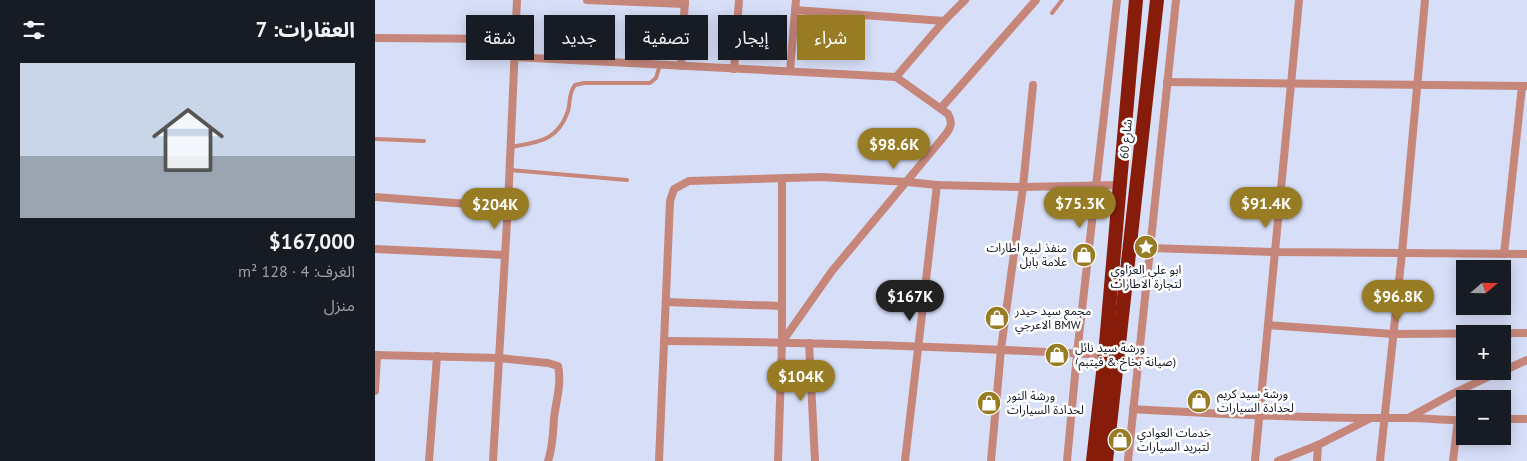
<!DOCTYPE html>
<html lang="ar">
<meta charset="utf-8">
<style>
body{margin:0;font-family:"PT Sans","Noto Sans Arabic",sans-serif;background:#20242c;color:#f1f3f6;direction:rtl;height:100vh;display:flex;flex-direction:column;font-size:19px;white-space:nowrap}
*{box-sizing:border-box;margin:0}
p{font-size:16px;color:#9ea1a6}
.icon{flex:none;width:28px;height:28px;fill:none;stroke:currentColor;stroke-width:2;stroke-linecap:round;stroke-linejoin:round}
.map{position:relative;flex:1;overflow:hidden;direction:ltr}
.drawer{display:flex;flex-direction:column;background:#171b24;width:375px}
.drawer>*{flex:none}
.top-card{position:absolute;left:15px;top:15px;width:475px;height:45px;direction:rtl;display:flex;gap:10px}
.needle{width:32px;rotate:70deg}
.tools{position:absolute;left:1081px;top:260px;display:grid;gap:10px}
.tools a{display:grid;place-items:center;width:55px;height:55px;border-radius:0px;background:#171b24;box-shadow:0 2px 12px #0003;font-size:25px}
.price{position:absolute;translate:-50% -42px;padding:0 11px;border-radius:18px;background:#977c24;color:#fff;font-size:16px;line-height:32px;filter:drop-shadow(0 1px 2px #0008)}
.price::after{content:'';position:absolute;left:50%;top:30px;width:15px;height:11px;margin-left:-8px;background:inherit;clip-path:polygon(0 0,100% 0,50% 100%)}
.price.selected{background:#222;color:#fff}
ul{padding:0;list-style:none}
li{display:grid;align-content:center;gap:10px;height:265px;padding:0 20px}
li+li{border-top:1px solid #363941}
li span{display:grid;place-items:center;height:155px;border-radius:0px;color:#555}
li>.icon{margin-inline-start:auto}
span .icon{width:90px;height:90px;fill:#fffc;stroke-width:1}
li b{font-size:21px}
h2{display:flex;justify-content:space-between;align-items:center;height:60px;padding:0 20px;font-size:21px}
.chip{padding:0 18px;border-radius:0px;background:#171b24;box-shadow:0 2px 12px #0003;font-size:18px;line-height:45px}
.chip.selected{background:#977c24;color:#fff}
main{display:flex;flex:1;min-height:0}
.map>svg:first-child{display:block}
</style>
<main>
<div class="map">
<svg width="1152" height="461" viewBox="0 0 1152 461">
<rect width="100%" height="100%" fill="#d7dff8"/>
<g fill="none" stroke-linecap="round" stroke-linejoin="round">
<g stroke="#c6867a" stroke-width="4">
<polyline points="677,13 687,0"/>
<polyline points="0,139 49,141"/>
<path d="M 136,147 C 163,142 183,141 193,111 C 196,101 193,94 200,85 L 209,83 L 275,83 L 281,78 L 285,65"/>
<polyline points="135,170 252,180"/>
</g>
<g stroke="#c6867a" stroke-width="8">
<polyline points="212,0 310,4"/>
<polyline points="420,10 569,21"/>
<polyline points="0,38 140,39"/>
<path d="M 139,57 L 521,77 L 573,114 C 578,122 576,127 571,134 L 457,271 L 407,342 L 403,461"/>
<polyline points="306,66 310,0"/>
<polyline points="359,69 364,0"/>
<polyline points="415,71 421,0"/>
<polyline points="521,77 569,21 590,0"/>
<polyline points="792,82 1152,86"/>
<polyline points="566,108 661,0"/>
<polyline points="407,179 407,342"/>
<polyline points="0,197 93,204 133,205"/>
<polyline points="775,248 900,252 1152,254"/>
<polyline points="0,249 130,255"/>
<polyline points="1129,254 1147,86"/>
<polyline points="291,302 407,306"/>
<polyline points="893,325 1018,334 1152,333"/>
<path d="M 289,341 C 436,342 583,347 730,355"/>
<polyline points="434,343 440,461"/>
<path d="M 0,355 L 124,358 L 173,363 L 183,366 C 187,383 181,401 179,418 C 178,433 178,447 173,461"/>
<polyline points="1128,371 1152,360"/>
<polyline points="0,391 2,355"/>
<path d="M 758,409 C 850,414 941,419 1033,418 C 1052,418 1071,421 1090,420"/>
<polyline points="1035,417 1079,393 1126,371"/>
<polyline points="1128,419 1152,419"/>
<polyline points="54,461 62,356"/>
<polyline points="118,461 133,205 142,0"/>
<polyline points="284,461 295,201 299,189 314,181 446,177 533,182 562,185 648,187 746,185"/>
<polyline points="530,461 562,185"/>
<polyline points="616,461 626,349 648,187 658,85"/>
<polyline points="692,461 702,354 742,0"/>
<polyline points="753,461 801,0"/>
<polyline points="880,461 924,0"/>
<polyline points="903,461 943,445 994,419"/>
<polyline points="942,461 943,445"/>
<polyline points="1005,461 1027,253 1050,0"/>
<polyline points="1078,461 1083,420"/>
</g>
<g stroke="#871c0b" stroke-width="14">
<polyline points="718,461 730,355 761,0"/>
<polyline points="731,461 782,0"/>
</g>
</g>
<defs>
<g id="sight-disc" transform="scale(1.25)"><circle r="9.5" fill="#977c24" stroke="#fff"/><path d="M0-6L1.8-2.2L6-1.7L2.9 1.2L3.7 5.4L0 3.3L-3.7 5.4L-2.9 1.2L-6-1.7L-1.8-2.2Z" fill="#fff"/></g>
<g id="shop-disc" transform="scale(1.25)"><circle r="9.5" fill="#977c24" stroke="#fff"/><path d="M-5-2.5h2.3a2.7 3.5 0 0 1 5.4 0H5L5.5 6h-11ZM-1.5-2.5h3a1.5 2.3 0 0 0-3 0Z" fill="#fff"/></g>
</defs>
<g fill-rule="evenodd">
<use href="#sight-disc" x="771" y="247"/>
<use href="#shop-disc" x="709" y="255"/>
<use href="#shop-disc" x="622" y="318"/>
<use href="#shop-disc" x="682" y="355"/>
<use href="#shop-disc" x="824" y="401"/>
<use href="#shop-disc" x="614" y="403"/>
<use href="#shop-disc" x="745" y="440"/>
</g>
<g text-anchor="middle" stroke-width="5" stroke-linejoin="round" paint-order="stroke">
<g font-size="12" fill="#101422" stroke="#fff">
<text transform="translate(751 139) rotate(-84)" y="4">شارع 60</text>
</g>
<g font-size="12" fill="#101422" stroke="#fff" text-anchor="start">
<text x="692" y="252" text-anchor="end">منفذ لبيع اطارات<tspan x="692" dy="14">علامة بابل</tspan></text>
<text x="771" y="274" text-anchor="middle">ابو علي العزاوي<tspan x="771" dy="14">لتجارة الاطارات</tspan></text>
<text x="640" y="315">مجمع سيد حيدر<tspan x="640" dy="14">الاعرجي BMW</tspan></text>
<text x="700" y="352">ورشة سيد نائل<tspan x="700" dy="14">(صيانة بخاخ &amp; فيتبم)</tspan></text>
<text x="842" y="398">ورشة سيد كريم<tspan x="842" dy="14">لحدادة السيارات</tspan></text>
<text x="632" y="400">ورشة النور<tspan x="632" dy="14">لحدادة السيارات</tspan></text>
<text x="762" y="437">خدمات العوادي<tspan x="762" dy="14">لتبريد السيارات</tspan></text>
</g>
</g>
</svg>
<div class="tools">
<a><svg class="needle" viewBox="-14 -14 28 28"><path d="M0-13l5 13h-10z" fill="#e53935"/><path d="M0 13l5-13h-10z" fill="#9ea1a6"/></svg></a>
<a>+</a>
<a>−</a>
</div>
<b class="price" style="left:519px;top:170px">$98.6K</b>
<b class="price" style="left:705px;top:229px">$75.3K</b>
<b class="price" style="left:891px;top:229px">$91.4K</b>
<b class="price" style="left:120px;top:230px">$204K</b>
<b class="price selected" style="left:535px;top:322px">$167K</b>
<b class="price" style="left:1023px;top:322px">$96.8K</b>
<b class="price" style="left:426px;top:402px">$104K</b>
<div class="top-card">
<a class="chip selected">شراء</a>
<a class="chip">إيجار</a>
<a class="chip">تصفية</a>
<a class="chip">جديد</a>
<a class="chip">شقة</a>
</div>
</div>
<section class="drawer">
<h2>العقارات: 7<svg class="icon" aria-label="filters" viewBox="0 0 24 24"><path d="M4 7h16M4 17h16"/><circle cx="9" cy="7" r="2"/><circle cx="15" cy="17" r="2"/></svg></h2>
<ul>
<li><span style="background:linear-gradient(#c9d6e8 60%,#9aa5b1 0)"><svg class="icon" aria-label="home" viewBox="0 0 24 24"><path d="M3 11l9-7 9 7M6 9v11h12V9"/></svg></span><div><b>$167,000</b><p>الغرف: 4 · 128 m²</p><p>منزل</p></div></li>
</ul>
</section>
</main>
